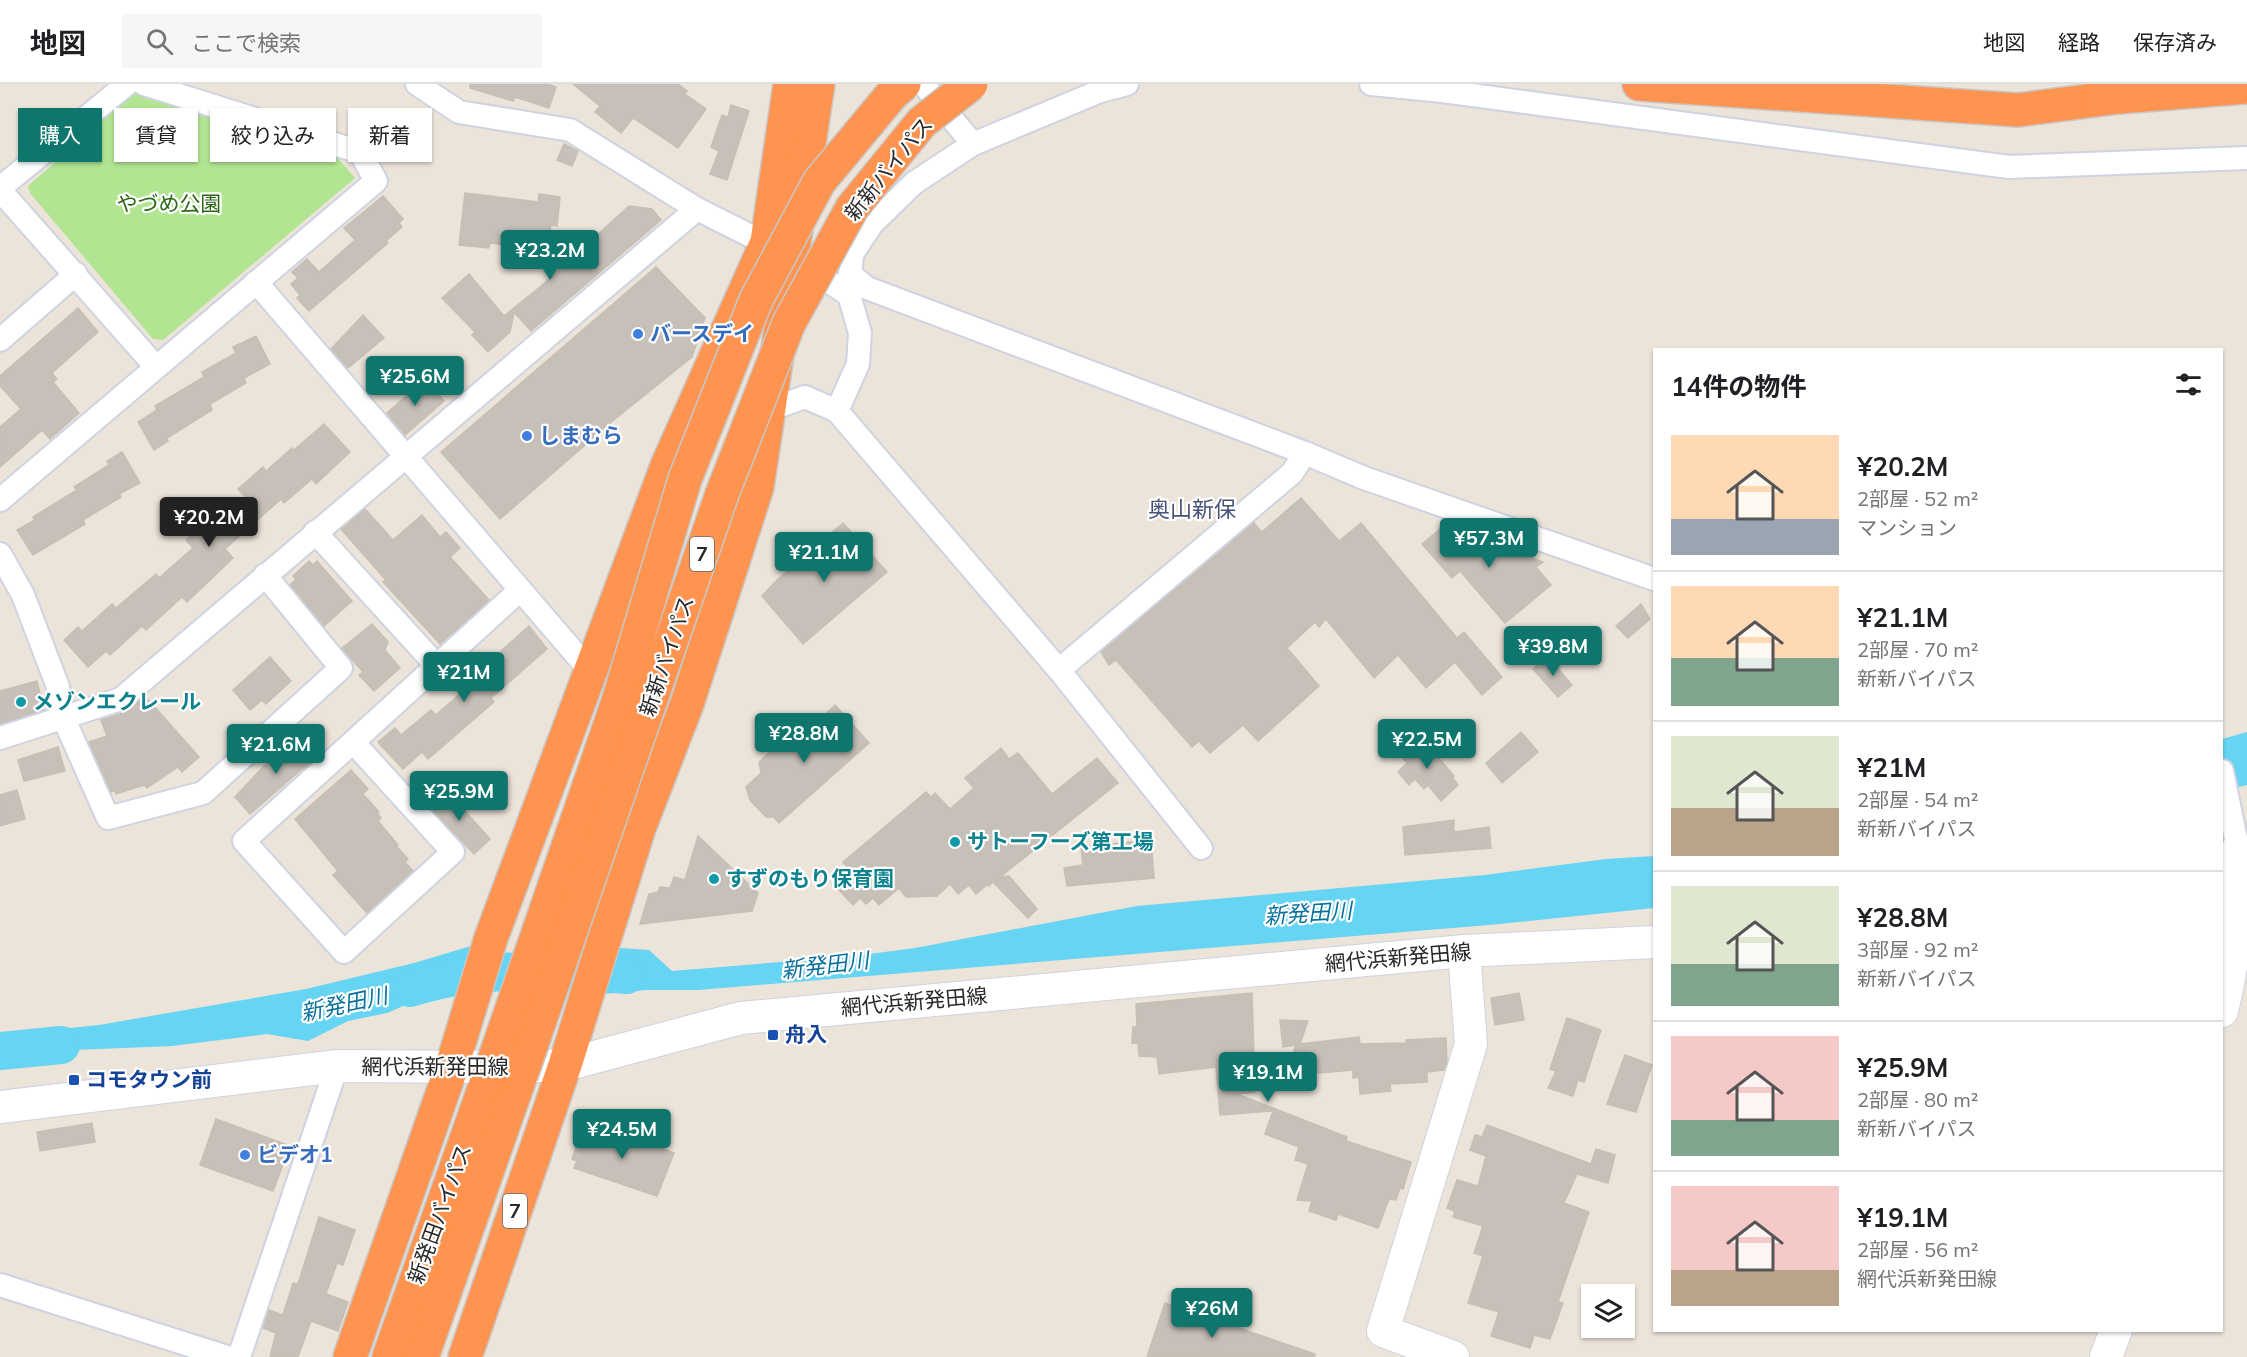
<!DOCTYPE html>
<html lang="ja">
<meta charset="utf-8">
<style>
body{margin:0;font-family:Mulish,"Noto Sans JP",sans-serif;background:#f6f6f6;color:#202124;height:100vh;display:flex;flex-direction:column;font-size:22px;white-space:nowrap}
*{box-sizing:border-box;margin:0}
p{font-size:20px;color:#757577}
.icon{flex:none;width:33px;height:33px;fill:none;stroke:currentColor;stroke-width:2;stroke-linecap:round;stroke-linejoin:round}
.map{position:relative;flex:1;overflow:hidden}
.details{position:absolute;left:1653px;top:264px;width:570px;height:984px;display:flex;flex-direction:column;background:#fff;border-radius:0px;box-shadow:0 2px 4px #0004}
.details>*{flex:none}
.banner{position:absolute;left:18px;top:24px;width:570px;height:54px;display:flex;gap:12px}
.fabs{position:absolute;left:1581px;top:1200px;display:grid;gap:12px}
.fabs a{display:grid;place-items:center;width:54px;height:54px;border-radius:0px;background:#fff;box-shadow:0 2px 4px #0004;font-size:30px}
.price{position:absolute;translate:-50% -51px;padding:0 14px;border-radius:6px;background:#0f766e;color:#fff;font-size:20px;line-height:39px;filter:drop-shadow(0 2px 3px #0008)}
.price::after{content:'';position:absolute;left:50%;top:36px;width:18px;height:14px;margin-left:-9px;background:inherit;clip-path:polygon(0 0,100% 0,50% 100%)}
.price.current{background:#222;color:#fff}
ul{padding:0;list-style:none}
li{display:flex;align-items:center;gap:18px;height:150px;padding:0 18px}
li+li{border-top:2px solid #e0e0e0}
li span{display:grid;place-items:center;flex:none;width:168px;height:120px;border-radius:0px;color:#555}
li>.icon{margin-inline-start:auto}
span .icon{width:72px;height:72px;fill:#fffc;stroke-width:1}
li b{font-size:26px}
h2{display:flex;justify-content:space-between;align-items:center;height:72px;padding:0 18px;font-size:26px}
.chip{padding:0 21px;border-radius:0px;background:#fff;box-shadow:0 2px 4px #0004;font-size:21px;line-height:54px}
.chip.current{background:#0f766e;color:#fff}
header{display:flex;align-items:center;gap:36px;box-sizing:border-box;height:84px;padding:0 30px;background:#fff;border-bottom:2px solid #e0e0e0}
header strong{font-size:28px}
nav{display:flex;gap:33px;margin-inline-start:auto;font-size:21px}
.search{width:420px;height:54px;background:#f6f6f6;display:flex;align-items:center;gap:15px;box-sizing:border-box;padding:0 21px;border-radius:0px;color:#757577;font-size:22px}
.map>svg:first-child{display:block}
</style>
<header>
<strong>地図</strong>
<div class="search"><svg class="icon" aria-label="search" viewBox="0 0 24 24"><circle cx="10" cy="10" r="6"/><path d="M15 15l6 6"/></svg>ここで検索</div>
<nav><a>地図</a><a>経路</a><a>保存済み</a></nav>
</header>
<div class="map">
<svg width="2247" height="1273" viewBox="0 0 2247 1273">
<rect width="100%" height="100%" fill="#ece3d9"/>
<polygon fill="#b2e592" points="138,6 332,67 355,94 163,256 153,255 30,109 28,102"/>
<g fill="#66d4f3">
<polygon points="2247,648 2247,701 2222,707 2222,655"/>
<polygon points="1654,772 1654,824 1489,841 856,893 698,906 646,906 603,910 620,864 649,866 672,887 854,872 915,864 1137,822 1485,791 1606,775"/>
<polygon points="471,862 453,912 410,919 387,929 348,937 308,957 267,950 172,962 75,966 11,976 13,950 99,941 306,905 414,879"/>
</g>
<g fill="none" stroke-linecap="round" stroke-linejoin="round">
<g stroke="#66d4f3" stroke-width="38">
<path d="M 410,904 C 476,882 557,886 627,891"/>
<polyline points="0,967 61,961"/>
</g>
</g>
<g fill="#c7c0b9" stroke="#c7bfb3" stroke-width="1.5">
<polygon points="470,0 547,0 556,3 549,24 515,13 513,17 470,4"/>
<polygon points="573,0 678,0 687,7 685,10 706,25 678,64 633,34 621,49 595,28 600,22"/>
<polygon points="731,21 749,27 727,96 710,90 719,67 711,63 722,31 728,33"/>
<polygon points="564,60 578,67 572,82 557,76"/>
<polygon points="465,109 538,118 539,110 560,113 557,142 551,141 548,158 531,156 529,164 490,159 489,164 459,161"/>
<polygon points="383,112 403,135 399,139 402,143 386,157 388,159 309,227 297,214 300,211 291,200 298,194 292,188 307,175 319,188 355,156 344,144"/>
<polygon points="629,122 652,125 661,136 531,247 514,228 510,248 488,268 472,251 475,248 442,214 469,190 504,232 540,203"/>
<polygon points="656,183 705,234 692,273 615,335 500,435 441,368"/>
<polygon points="78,224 98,248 52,289 57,295 53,298 79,329 50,355 42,346 0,383 0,343 21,325 0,302 0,292"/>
<polygon points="363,231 384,254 348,284 331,265"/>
<polygon points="256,252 270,280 244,294 246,299 210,320 212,326 167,354 168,357 154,366 138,338 157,326 155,322 204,293 202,288 236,269 233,263"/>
<polygon points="425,295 444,317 405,351 387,329"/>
<polygon points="324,340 350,368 316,400 312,395 284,419 281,415 225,465 233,474 187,518 182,513 146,546 142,542 110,571 106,567 88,583 64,556 78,543 82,547 112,520 116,524 156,490 159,494 193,464 186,456 207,436 217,449 244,425 240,421 247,414 238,405 263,383 266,387 292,364 294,366"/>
<polygon points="122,368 140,399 119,410 121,413 83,436 85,440 33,471 17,446 35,436 33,433 77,406 74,403 109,381 107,377"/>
<polygon points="1301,414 1339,457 1361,439 1457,554 1464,548 1502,593 1482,611 1455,578 1426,604 1398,571 1374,594 1326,535 1319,543 1315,538 1287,564 1319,602 1258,657 1243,641 1210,669 1199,657 1192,663 1116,576 1109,581 1101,568 1254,439 1262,448"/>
<polygon points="365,425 393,456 422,431 440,453 446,448 460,464 450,473 489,516 440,560 383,498 386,496 341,445"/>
<polygon points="1448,438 1460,451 1464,447 1543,478 1536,483 1551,501 1505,539 1460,487 1452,494 1422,460"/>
<polygon points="843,439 887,488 803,560 762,512 777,496"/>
<polygon points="309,477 313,481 317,477 352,517 324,542 290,501 296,495 293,492"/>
<polygon points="1641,520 1650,535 1628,554 1616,542"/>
<polygon points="372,540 388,558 385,566 400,584 374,607 359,591 363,588 342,564"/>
<polygon points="529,542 547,565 491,614 494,618 428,675 422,668 403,685 378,658 395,644 401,651 431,626 436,631 479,593 477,591 502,569 501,567"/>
<polygon points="270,573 291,597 266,620 262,616 250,626 233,606"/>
<polygon points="1548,573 1572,601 1558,613 1533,585"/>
<polygon points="37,597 44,626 0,640 0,607"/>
<polygon points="145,612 199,673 182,688 178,683 147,704 144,701 116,710 115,706 111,708 89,658 107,652 101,636 126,628"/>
<polygon points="835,621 869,659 779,739 774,733 766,733 750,716 746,703 761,689 759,678 791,649 801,653"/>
<polygon points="1521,648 1538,668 1502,699 1486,679"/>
<polygon points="302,653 318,671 250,730 235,713 264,682"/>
<polygon points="1421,653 1454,692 1452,693 1458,701 1441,717 1428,701 1424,705 1415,695 1409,701 1398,688 1407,679 1400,671"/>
<polygon points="58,663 65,687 24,697 18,676"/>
<polygon points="1001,664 1009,675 1018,669 1052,710 1097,674 1118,699 1000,793 1009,792 1037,825 1028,834 993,798 989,802 988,800 976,810 969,801 958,810 950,800 937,812 906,813 899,804 879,821 873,814 866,820 860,814 853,821 838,805 848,797 843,791 849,785 843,778 926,708 931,713 935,709 950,725 974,704 965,694"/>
<polygon points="351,686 368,705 363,710 379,728 377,729 381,734 378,737 398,761 396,762 408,775 405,778 413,787 367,829 333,791 338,787 295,735"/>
<polygon points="17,706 25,735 0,742 0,711"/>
<polygon points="446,706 490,755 474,770 428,721"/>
<polygon points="1454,736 1454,748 1489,743 1491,764 1405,771 1403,743"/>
<polygon points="698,752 758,809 752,827 640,840 649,810 658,808 660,803 670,804 674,793 685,796"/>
<polygon points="1151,756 1154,794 1067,802 1064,784 1083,781 1081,763"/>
<polygon points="1252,909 1255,1008 1237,1010 1347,1053 1346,1057 1411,1078 1403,1105 1400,1104 1396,1116 1389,1115 1378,1144 1338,1130 1336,1136 1309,1127 1312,1117 1297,1116 1308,1080 1295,1076 1299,1063 1265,1050 1273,1027 1220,1031 1216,983 1159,990 1157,973 1139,972 1138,959 1132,959 1133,943 1137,943 1136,920"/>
<polygon points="1519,909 1524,936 1495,941 1491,914"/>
<polygon points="1567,934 1601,946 1584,998 1578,996 1573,1012 1548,1004 1556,987 1550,985"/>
<polygon points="1280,936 1308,937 1300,960 1359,953 1360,960 1406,959 1406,956 1446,954 1447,978 1444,986 1427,988 1427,998 1390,1000 1391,1007 1360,1010 1359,993 1353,994 1353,986 1285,992 1296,961 1283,963"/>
<polygon points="1625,971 1652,981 1636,1028 1607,1020"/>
<polygon points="216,1035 290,1062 273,1107 200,1081"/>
<polygon points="92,1039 95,1058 40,1067 37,1048"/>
<polygon points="589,1039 674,1069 657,1112 574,1084 577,1077 572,1075 579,1054 584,1055"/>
<polygon points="1487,1041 1591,1080 1596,1065 1615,1071 1608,1099 1577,1090 1564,1119 1589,1128 1558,1218 1563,1219 1550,1255 1534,1251 1530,1264 1491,1252 1499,1228 1468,1219 1483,1172 1474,1169 1483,1142 1453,1133 1455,1127 1447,1124 1457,1096 1478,1102 1486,1072 1470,1066 1475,1051 1482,1053"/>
<polygon points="319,1133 355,1146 343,1181 337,1179 326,1210 348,1218 338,1247 311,1237 298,1273 270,1273 276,1249 263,1244 269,1226 283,1231 293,1199 298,1200"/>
<polygon points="1165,1219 1315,1270 1315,1273 1147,1273"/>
</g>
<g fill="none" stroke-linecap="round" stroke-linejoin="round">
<g stroke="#ced3e2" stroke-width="26">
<g id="street">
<polyline points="417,0 459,28 570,46 697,125 791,172 849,211 860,249 858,280 837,327"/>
<polyline points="923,0 973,60"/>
<polyline points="1371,0 1442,7 2009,83 2247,74"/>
<polyline points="0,104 127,0"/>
<polyline points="0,106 156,283"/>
<polyline points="850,190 867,204 1305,369 1364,394 1654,495"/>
<polyline points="256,198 591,588"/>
<polyline points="849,204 852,170 872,140 914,99 973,60 1100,7 1127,0"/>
<polyline points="0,256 76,190"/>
<polyline points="768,326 805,313 837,327 1059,586 1201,764"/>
<polyline points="0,416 376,97 360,68 144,0"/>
<polyline points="315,448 437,582"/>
<polyline points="0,470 23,511 58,603 63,633 108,734 203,709 341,584 265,491"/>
<polyline points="1059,586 1292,389 1305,369"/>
<polyline points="0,654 121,615 697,125"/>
<polyline points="353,658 453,768 344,868 244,757 520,506"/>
<polyline points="2222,687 2238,765"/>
<polyline points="0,1201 227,1273"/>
<polyline points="239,1273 337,982"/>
</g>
</g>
<g stroke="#ced3e2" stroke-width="34">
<g id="secondary">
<path d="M 2222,927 C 2236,870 2239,822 2238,765"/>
<polyline points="0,1023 337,982 511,983 565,981 741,934 1464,867 1654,858"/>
<polyline points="1453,1273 1383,1247 1471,960 1464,867"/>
<polyline points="2106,1273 2116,1246"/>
</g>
</g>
<g stroke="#c7c7c7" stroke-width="36">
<g id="highway">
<polyline points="1639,0 2018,26 2119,13"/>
<polyline points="2097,11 2119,13 2247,3"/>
<polyline points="350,1273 452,982 491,854 667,382 767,158 790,0"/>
<polyline points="389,1273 490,988"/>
<polyline points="422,1273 521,991"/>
<polyline points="465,1273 565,981 639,744 687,620 757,403 818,0"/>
</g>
</g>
<use href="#street" stroke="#fff" stroke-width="22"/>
<use href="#secondary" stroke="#fff" stroke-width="32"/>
<use href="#highway" stroke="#ff9450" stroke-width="33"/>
<g stroke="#c7c7c7" stroke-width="36" stroke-linecap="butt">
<g id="highway-bridge">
<polyline points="490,988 619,615 685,395 756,216 819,98 893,9 904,0"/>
<polyline points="521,991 722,410 789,239 852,124 922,38 971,0"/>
</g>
</g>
<use href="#highway-bridge" stroke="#ff9450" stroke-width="33"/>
</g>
<g fill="#3f7fe0" stroke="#fff" stroke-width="2">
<circle cx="638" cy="250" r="6"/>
<circle cx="527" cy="352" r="6"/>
<circle cx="245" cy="1071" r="6"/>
</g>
<g fill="#0f9aa8" stroke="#fff" stroke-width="2">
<circle cx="21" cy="618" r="6"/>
<circle cx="955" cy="758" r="6"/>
<circle cx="714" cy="795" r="6"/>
</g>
<g fill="#1a4fb4" stroke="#fff" stroke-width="2">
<rect x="767" y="945" width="12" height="12" rx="3"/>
<rect x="68" y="990" width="12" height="12" rx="3"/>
</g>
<g text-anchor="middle" stroke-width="4.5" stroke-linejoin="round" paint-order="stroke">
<g fill="#fff" stroke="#686868" stroke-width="1.5">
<rect x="690" y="453" width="24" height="34" rx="4.5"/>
<rect x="503" y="1110" width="24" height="34" rx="4.5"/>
</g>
<g font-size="20" font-weight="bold" fill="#282828">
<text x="702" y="477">7</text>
<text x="515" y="1134">7</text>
</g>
<g font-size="21" fill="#282828" stroke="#fff">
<text transform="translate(889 85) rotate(-51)" y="7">新新バイパス</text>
<text transform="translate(667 572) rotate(-71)" y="7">新新バイパス</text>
<text transform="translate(1398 874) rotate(-5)" y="7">網代浜新発田線</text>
<text transform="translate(914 918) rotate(-5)" y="7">網代浜新発田線</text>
<text x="435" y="990">網代浜新発田線</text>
<text transform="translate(440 1130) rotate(-70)" y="7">新発田バイパス</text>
</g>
<g font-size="21" fill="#2b6716" stroke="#fff">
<text x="169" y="127">やづめ公園</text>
</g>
<g font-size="21" font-weight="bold" fill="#366cbe" stroke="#fff" text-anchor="start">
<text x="650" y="257">バースデイ</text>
<text x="539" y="359">しまむら</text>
<text x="257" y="1078">ビデオ1</text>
</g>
<g font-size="21" font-weight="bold" fill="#0d838f" stroke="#fff" text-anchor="start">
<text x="33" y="625">メゾンエクレール</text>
<text x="967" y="765">サトーフーズ第工場</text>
<text x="726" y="802">すずのもり保育園</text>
</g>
<g font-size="21" font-weight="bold" fill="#164399" stroke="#fff" text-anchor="start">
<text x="785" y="958">舟入</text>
<text x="86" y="1003">コモタウン前</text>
</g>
<g font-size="22" fill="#47537a" stroke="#fff">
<text x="1192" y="433">奥山新保</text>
</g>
<g font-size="22" font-style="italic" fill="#08709d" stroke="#fff">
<text transform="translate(1308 829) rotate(-4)" y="8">新発田川</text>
<text transform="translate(825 881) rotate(-7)" y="8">新発田川</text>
<text transform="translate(344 920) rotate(-12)" y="8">新発田川</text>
</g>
</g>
</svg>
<div class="fabs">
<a><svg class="icon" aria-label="layers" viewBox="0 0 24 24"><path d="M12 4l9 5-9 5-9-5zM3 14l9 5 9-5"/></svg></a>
</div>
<b class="price" style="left:550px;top:197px">¥23.2M</b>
<b class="price" style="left:415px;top:323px">¥25.6M</b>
<b class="price current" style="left:209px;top:464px">¥20.2M</b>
<b class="price" style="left:1489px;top:485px">¥57.3M</b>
<b class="price" style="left:824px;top:499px">¥21.1M</b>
<b class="price" style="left:1553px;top:593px">¥39.8M</b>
<b class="price" style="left:464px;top:619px">¥21M</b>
<b class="price" style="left:804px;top:680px">¥28.8M</b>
<b class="price" style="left:1427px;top:686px">¥22.5M</b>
<b class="price" style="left:276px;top:691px">¥21.6M</b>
<b class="price" style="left:459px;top:738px">¥25.9M</b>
<b class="price" style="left:1268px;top:1019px">¥19.1M</b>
<b class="price" style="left:622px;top:1076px">¥24.5M</b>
<b class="price" style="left:1212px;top:1255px">¥26M</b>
<div class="banner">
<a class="chip current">購入</a>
<a class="chip">賃貸</a>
<a class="chip">絞り込み</a>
<a class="chip">新着</a>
</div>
<section class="details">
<h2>14件の物件<svg class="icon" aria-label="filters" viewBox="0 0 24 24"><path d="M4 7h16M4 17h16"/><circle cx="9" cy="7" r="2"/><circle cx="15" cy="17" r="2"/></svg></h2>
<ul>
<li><span style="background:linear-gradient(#ffd9b3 70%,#9aa5b1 0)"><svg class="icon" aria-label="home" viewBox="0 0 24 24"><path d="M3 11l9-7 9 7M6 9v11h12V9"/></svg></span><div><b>¥20.2M</b><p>2部屋 · 52 m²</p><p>マンション</p></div></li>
<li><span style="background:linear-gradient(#ffd9b3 60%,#7fa58c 0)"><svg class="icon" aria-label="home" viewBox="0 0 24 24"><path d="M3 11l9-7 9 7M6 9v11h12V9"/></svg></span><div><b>¥21.1M</b><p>2部屋 · 70 m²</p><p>新新バイパス</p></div></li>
<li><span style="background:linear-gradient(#dfe7d0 60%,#b9a48a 0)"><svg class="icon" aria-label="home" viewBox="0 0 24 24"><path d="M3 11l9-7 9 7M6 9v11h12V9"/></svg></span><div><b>¥21M</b><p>2部屋 · 54 m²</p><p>新新バイパス</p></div></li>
<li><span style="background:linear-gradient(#dfe7d0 65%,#7fa58c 0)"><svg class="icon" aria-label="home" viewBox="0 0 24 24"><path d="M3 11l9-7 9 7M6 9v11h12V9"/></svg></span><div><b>¥28.8M</b><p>3部屋 · 92 m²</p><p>新新バイパス</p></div></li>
<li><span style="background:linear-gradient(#f6c9c9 70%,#7fa58c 0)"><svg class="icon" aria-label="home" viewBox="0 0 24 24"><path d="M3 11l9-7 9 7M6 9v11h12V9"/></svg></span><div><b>¥25.9M</b><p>2部屋 · 80 m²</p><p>新新バイパス</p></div></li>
<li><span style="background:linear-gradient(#f6c9c9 70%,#b9a48a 0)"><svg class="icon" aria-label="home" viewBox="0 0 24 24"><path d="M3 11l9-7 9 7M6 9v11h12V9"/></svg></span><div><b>¥19.1M</b><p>2部屋 · 56 m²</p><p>網代浜新発田線</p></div></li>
</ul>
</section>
</div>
